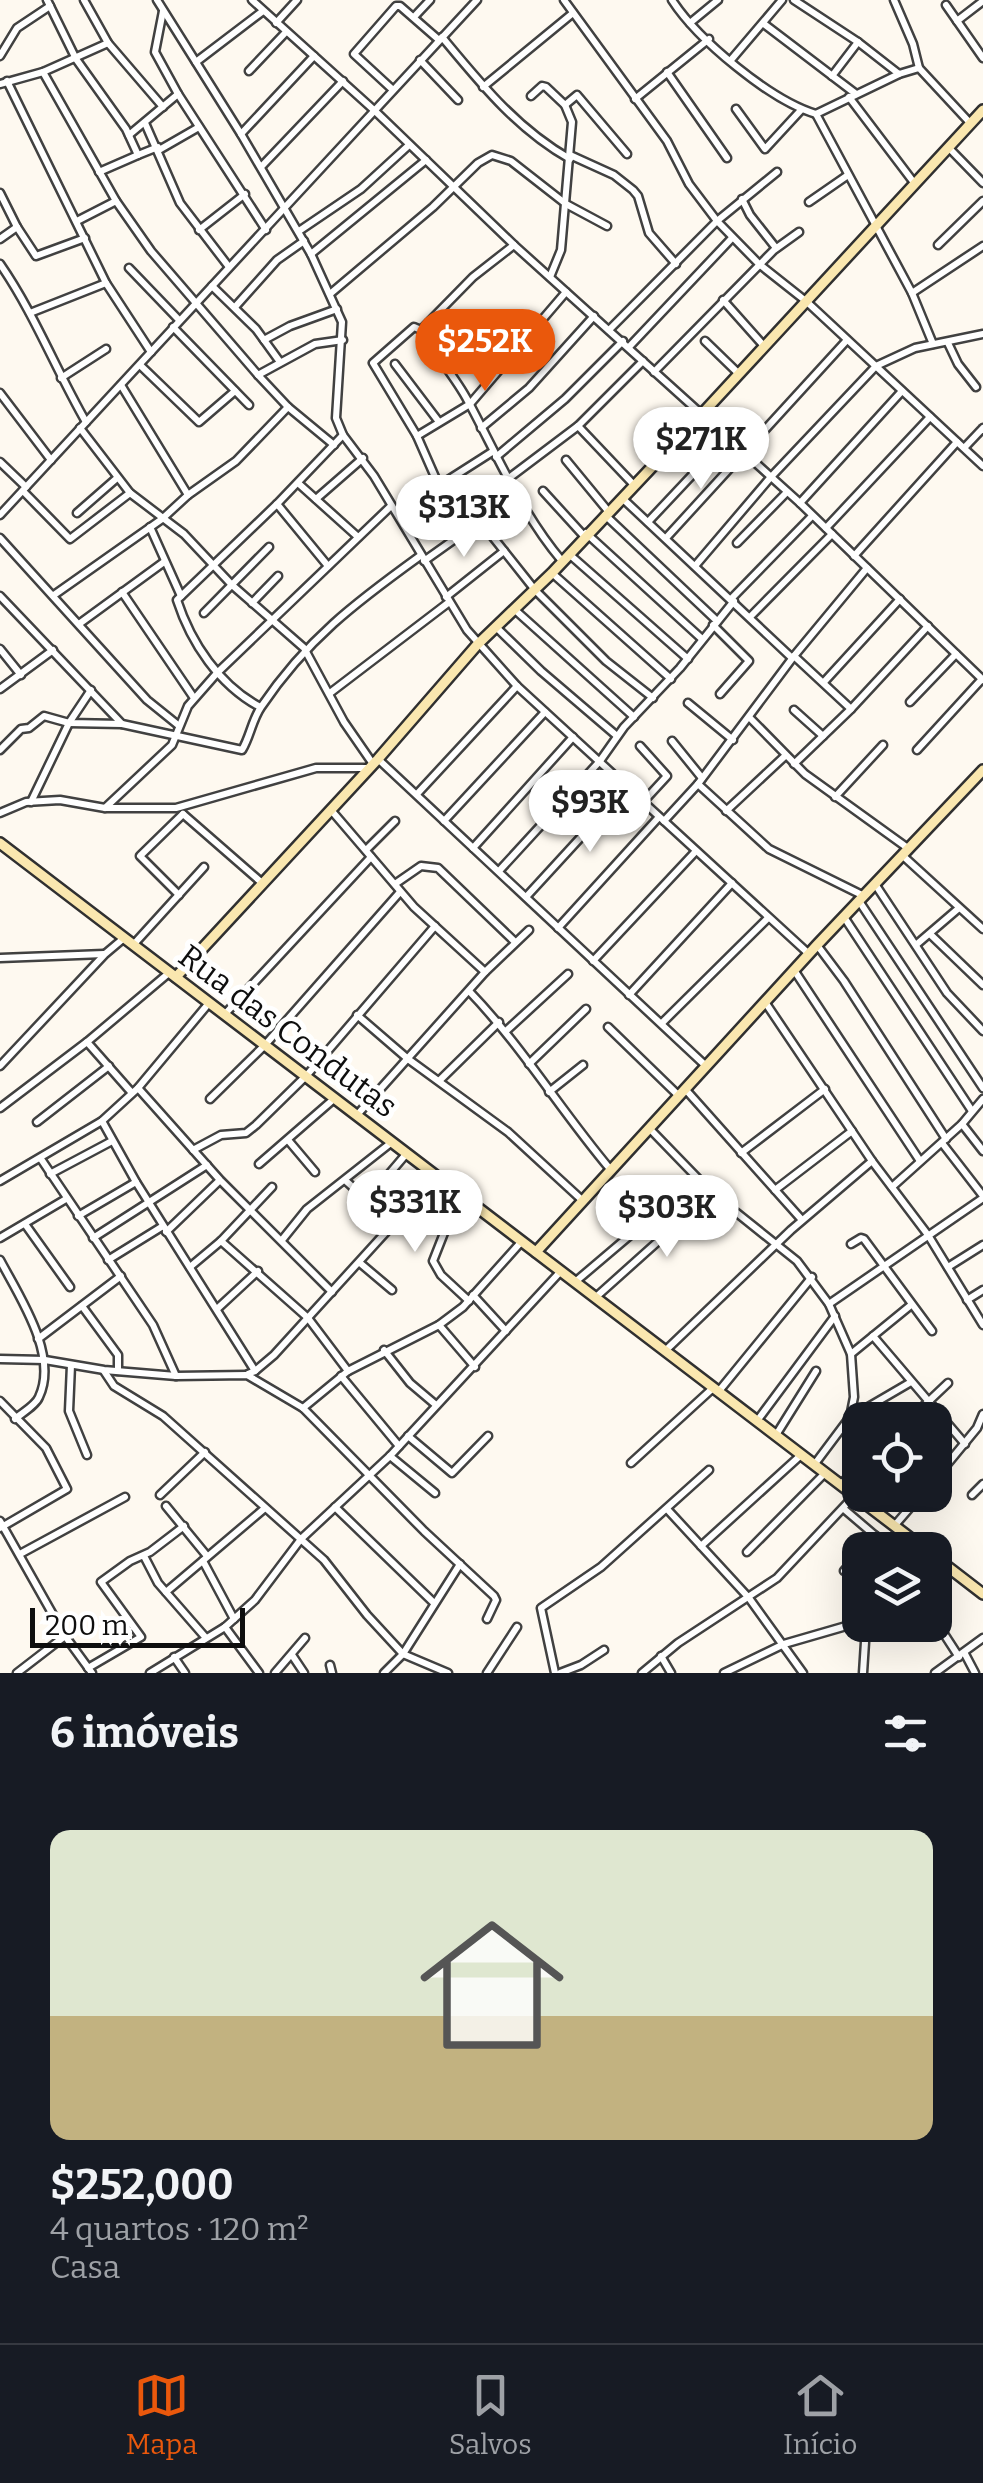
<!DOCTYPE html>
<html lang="pt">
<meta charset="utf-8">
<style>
body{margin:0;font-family:Bitter,serif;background:#242831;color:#f1f3f6;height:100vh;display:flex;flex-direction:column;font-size:38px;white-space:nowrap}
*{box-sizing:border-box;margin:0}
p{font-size:32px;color:#9ea1a6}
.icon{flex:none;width:55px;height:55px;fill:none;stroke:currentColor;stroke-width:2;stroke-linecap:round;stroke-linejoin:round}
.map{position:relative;height:1673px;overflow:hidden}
.panel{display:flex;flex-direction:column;background:#171b24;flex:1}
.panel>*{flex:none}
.fabs{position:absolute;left:842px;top:1402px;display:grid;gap:20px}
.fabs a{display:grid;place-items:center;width:110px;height:110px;border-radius:20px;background:#171b24;box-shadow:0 10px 40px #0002;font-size:50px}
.scale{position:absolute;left:30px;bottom:25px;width:215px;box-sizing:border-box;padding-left:10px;border:5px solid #0e0e0e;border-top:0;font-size:28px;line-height:35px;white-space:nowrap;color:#0e0e0e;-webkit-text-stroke:8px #fff;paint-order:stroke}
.price{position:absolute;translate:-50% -85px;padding:0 22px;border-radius:35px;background:#fff;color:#222;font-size:32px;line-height:65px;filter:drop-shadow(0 2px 5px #0008)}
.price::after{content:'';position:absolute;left:50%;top:60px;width:30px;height:22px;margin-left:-15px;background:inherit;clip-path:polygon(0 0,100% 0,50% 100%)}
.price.on{background:#ea580c;color:#fff}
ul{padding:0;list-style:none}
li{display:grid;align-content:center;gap:20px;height:530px;padding:0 50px}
li span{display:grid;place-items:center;height:310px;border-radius:20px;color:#555}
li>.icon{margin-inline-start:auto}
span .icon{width:180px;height:180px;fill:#fffc;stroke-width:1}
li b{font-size:42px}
h2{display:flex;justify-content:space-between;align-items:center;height:120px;padding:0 50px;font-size:42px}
.tab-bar{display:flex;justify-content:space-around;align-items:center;height:140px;border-top:2px solid #363941;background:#171b24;font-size:28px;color:#9ea1a6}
.tab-bar a{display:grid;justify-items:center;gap:5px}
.tab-bar .on{color:#ea580c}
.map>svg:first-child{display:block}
</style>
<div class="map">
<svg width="983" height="1673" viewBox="0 0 983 1673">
<rect width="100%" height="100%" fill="#fef9f0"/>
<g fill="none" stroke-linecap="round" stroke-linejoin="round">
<g stroke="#414141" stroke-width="11">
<g id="street">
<polyline points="47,0 76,59 126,129 138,155 99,172"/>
<polyline points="84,0 108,43 163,107"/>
<polyline points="157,0 241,134 311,254 342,322 336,418 343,435 374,476 467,630 517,686 809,954"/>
<polyline points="252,0 375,111 514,245 800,503 983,680"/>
<polyline points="564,0 667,141 689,184 717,221 759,264 807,302 983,466"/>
<path d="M 672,0 C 698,40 770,100 816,114 L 899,74"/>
<polyline points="794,0 858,42 899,74 919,68 971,124"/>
<polyline points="894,0 913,44 919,68"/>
<polyline points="946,5 983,58"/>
<polyline points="163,11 155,52 178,94"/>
<polyline points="414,17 430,0"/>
<polyline points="957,21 983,1"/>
<polyline points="276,23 297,0"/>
<polyline points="690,23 718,0"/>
<polyline points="764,24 856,94"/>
<path d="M 442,37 C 481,84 517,129 570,159"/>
<polyline points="0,56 17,28 50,6"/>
<polyline points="420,60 458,100"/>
<polyline points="731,60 782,0"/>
<polyline points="196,62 263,11"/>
<polyline points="249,71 286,32"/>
<polyline points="43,72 116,201 151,251 258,375 288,407 334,445"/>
<polyline points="667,72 727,158"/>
<polyline points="832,76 858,42"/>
<polyline points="7,81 106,283 151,352"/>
<polyline points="0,84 43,72 108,43"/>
<polyline points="483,87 573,13"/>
<polyline points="393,90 354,54 396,6 400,6 439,40"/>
<polyline points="531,96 542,86 546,87 565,105 572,122 561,250 550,277"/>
<polyline points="849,97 915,184"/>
<polyline points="635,99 709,39"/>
<polyline points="565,105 577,95 627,154"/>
<polyline points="736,109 765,149 801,110"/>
<polyline points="816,114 912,293 933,344"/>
<polyline points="145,123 180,203 229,267"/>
<polyline points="241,134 314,56"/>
<polyline points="129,135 178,94 266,230"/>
<polyline points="949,148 983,183"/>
<polyline points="159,150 199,127"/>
<polyline points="138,155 158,147"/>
<polyline points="570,155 614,175 633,190 638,196 649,233 676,264"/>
<polyline points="261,167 343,81"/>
<polyline points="0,193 17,227 36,256 85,238"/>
<polyline points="742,199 750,215 776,248"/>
<polyline points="809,202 848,175"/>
<polyline points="77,221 116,201"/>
<polyline points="199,230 245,194"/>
<polyline points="299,231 361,189 409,145"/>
<polyline points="0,239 17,227"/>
<polyline points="938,245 983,201"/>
<polyline points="311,254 426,160"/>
<path d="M 0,264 C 34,313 56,370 86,422"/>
<polyline points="129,268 179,320"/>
<polyline points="212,286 256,329 280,362"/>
<polyline points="912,293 983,246"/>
<polyline points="330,294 433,207 478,163 492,155 511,161 566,204 607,226"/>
<polyline points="723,300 764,346"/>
<polyline points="235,307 277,260 304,241"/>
<polyline points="30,313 106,283"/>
<polyline points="173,327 249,405"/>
<polyline points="421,330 473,277 514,245"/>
<polyline points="609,330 717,221 777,172"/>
<polyline points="454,336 491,378"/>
<polyline points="264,340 290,326 337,309"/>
<polyline points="705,341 739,374"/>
<polyline points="948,343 958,364 976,387"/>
<polyline points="629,347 732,238"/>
<polyline points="395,364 439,422"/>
<polyline points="140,365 199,422 235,391"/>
<polyline points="654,372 774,250 799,232"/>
<polyline points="258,375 315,344 343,340"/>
<polyline points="61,378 106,349"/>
<polyline points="0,393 51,460"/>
<polyline points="578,426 634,485"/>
<polyline points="80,428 130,493 184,534 232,585 304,648 344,722 373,764"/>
<polyline points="481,428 529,388 594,316"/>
<polyline points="417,436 470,404 566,292"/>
<polyline points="965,447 983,428"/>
<polyline points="496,457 565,399 623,341"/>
<polyline points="566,460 608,511"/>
<polyline points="0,462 26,487"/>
<polyline points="509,478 578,426 643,361"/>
<polyline points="298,483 358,537"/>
<path d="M 439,486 L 417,436 L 373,363 L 414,327 L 421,330 C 435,355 455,376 468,401 C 497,455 522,514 562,561"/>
<polyline points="23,491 70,539 130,493"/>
<polyline points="543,491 584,536"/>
<polyline points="188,495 236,461 288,407"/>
<polyline points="622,498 792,658"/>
<polyline points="316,499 363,458"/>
<polyline points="800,503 902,391"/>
<polyline points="277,504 328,566"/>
<polyline points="77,513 117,478"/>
<polyline points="0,515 477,0"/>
<polyline points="605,515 717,621"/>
<polyline points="481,522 535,590 606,661 653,698"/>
<polyline points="648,522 727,438"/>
<polyline points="150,527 181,596"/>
<polyline points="826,528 930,417"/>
<polyline points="586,533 702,639"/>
<polyline points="0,538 147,700 178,725"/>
<polyline points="456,538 446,522 434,489 492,452"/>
<polyline points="666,538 847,340"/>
<polyline points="737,543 787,492"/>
<polyline points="569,554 688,659"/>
<polyline points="854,556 957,442"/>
<polyline points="424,561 518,494"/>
<polyline points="695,566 770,478 876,366 915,348 983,334"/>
<polyline points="552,573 671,679"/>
<polyline points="122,592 194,698"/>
<polyline points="54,595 162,519 188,495 121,385"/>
<path d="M 0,596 L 122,724 L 242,750 C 250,737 252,720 261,707 C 307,639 355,603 420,556"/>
<polyline points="446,597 504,551"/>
<polyline points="731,599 812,516"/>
<polyline points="252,603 278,576"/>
<polyline points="514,609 634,717"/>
<polyline points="204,613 269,547"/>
<polyline points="750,617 832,534"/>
<polyline points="79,624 164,562"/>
<polyline points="713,625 749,661 720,694"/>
<polyline points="496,627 541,671 617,736"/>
<polyline points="0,649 21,675"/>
<polyline points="794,656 851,709"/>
<polyline points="824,682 900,599"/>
<polyline points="0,689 53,650"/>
<polyline points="330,693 448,603"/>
<polyline points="910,702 956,654"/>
<polyline points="688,703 733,740"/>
<path d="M 260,707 C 219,685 191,643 177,600 L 277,504 L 343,435"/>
<polyline points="794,710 823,736"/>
<polyline points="750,718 805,774 909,849"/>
<polyline points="672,741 702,778"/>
<polyline points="640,746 667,776 643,802"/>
<polyline points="0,750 21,729 29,728 44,716 69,723 122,724"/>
<polyline points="917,750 982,679"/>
<polyline points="378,759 706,1066"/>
<polyline points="794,764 851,709 928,626"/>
<polyline points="698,784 769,849 864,896"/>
<polyline points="417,794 517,686"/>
<polyline points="835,797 883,745"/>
<polyline points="31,802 69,723 91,690"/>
<polyline points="105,808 172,745 188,706 217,673 391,506"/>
<polyline points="331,810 414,907 485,972"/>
<polyline points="726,811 785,756"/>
<polyline points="0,813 26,802 60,800 105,808 176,808 316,768 369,768"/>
<polyline points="183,814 261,882"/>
<polyline points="444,821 545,712"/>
<polyline points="664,821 698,784 794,656 867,568"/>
<polyline points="473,848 573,737"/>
<polyline points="366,850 395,821"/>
<polyline points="902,855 983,929"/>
<polyline points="499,871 600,761 624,727 680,668 734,601"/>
<polyline points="395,884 421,866 438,868 515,942"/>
<polyline points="875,884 947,993 983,1031"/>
<polyline points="179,895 140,856 183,814"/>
<polyline points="526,897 626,788"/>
<polyline points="859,901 983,1088"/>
<polyline points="844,917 972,1111"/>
<polyline points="558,928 659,817"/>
<polyline points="930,934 983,985"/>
<polyline points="134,944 204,867"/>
<polyline points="917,944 959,908"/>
<polyline points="817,945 844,981 946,1139"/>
<polyline points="0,958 104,954"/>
<polyline points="593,961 696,851"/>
<polyline points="794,970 920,1161"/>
<path d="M 469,991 C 522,1046 561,1111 610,1169"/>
<polyline points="629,995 732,883"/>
<polyline points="765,1002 872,1161 928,1235 983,1325"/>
<polyline points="225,1014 371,857"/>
<polyline points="357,1015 408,1059 508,1132 583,1201"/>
<polyline points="662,1023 768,918"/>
<polyline points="608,1027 679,1096"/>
<polyline points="506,1031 568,974"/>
<polyline points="87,1042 132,1093"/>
<polyline points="529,1064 586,1009"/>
<polyline points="0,1066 105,954 124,938"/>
<polyline points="439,1081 499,1022"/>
<polyline points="138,1088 220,1180 332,1292"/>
<polyline points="686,1090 802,1220"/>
<polyline points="549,1092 583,1065"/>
<polyline points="210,1099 265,1045 400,892"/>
<polyline points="0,1108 87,1042 170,972"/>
<polyline points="357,1115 485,972 529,930"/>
<polyline points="102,1121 136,1182 255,1371 248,1374"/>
<polyline points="37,1122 109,1066"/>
<polyline points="962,1124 983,1151"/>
<polyline points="650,1129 712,1193 797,1261 829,1304 851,1354 854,1397 850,1417 814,1465"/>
<polyline points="288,1140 315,1172"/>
<polyline points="942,1143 983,1196"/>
<polyline points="193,1150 221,1135 246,1133 256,1125 307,1075 435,926"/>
<polyline points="741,1153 825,1089"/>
<polyline points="41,1159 153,1325 176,1376"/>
<polyline points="259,1164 335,1098"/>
<polyline points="50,1174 112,1141"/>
<polyline points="0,1181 102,1121 138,1088 209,1003"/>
<polyline points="346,1181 367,1200 407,1153"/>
<polyline points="892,1187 962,1124 983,1099"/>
<polyline points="775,1190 852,1131"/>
<polyline points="468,1200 444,1233 433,1261 441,1275 469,1301"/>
<polyline points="78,1216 136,1182"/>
<polyline points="25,1224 70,1287"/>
<polyline points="166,1232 219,1181"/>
<polyline points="0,1238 66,1199"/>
<polyline points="93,1238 207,1165"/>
<polyline points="282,1240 307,1209 392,1142"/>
<polyline points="221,1241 308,1318 348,1371"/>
<polyline points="851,1244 861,1238 864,1239 932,1331"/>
<path d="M 0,1260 C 19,1296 59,1355 39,1397 C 36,1405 22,1413 15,1419"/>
<polyline points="108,1260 163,1226"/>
<polyline points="360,1263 392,1290"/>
<polyline points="190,1267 221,1241 272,1187"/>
<polyline points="948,1267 983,1245"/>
<polyline points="575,1282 661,1209"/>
<polyline points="473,1295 506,1331"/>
<polyline points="596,1297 712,1193"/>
<polyline points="967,1300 983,1290"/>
<polyline points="829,1304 983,1198"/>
<polyline points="82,1306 118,1355 118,1371"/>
<polyline points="217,1309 258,1271"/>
<polyline points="439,1325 475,1367"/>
<polyline points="873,1336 965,1444"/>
<polyline points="38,1339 121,1276"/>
<polyline points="384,1350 410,1383 436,1405"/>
<polyline points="665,1351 791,1230 872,1161"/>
<polyline points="851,1354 911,1305"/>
<polyline points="0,1359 45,1360 104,1370 176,1376 247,1375 303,1408 424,1531 494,1596 496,1600 487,1619"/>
<polyline points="71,1365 69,1411 87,1455"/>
<polyline points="104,1371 114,1386 163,1416 324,1560 367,1615 403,1654 448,1673"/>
<polyline points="255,1371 274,1355 437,1176"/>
<polyline points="341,1376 399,1446"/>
<polyline points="719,1391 812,1277"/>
<polyline points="0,1401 46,1448 67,1489 0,1528"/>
<polyline points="303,1408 348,1371 439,1325 463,1307 522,1241"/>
<polyline points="851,1417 911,1382"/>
<polyline points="909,1420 948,1383"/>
<polyline points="757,1421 835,1316"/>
<polyline points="776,1435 816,1371"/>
<polyline points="408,1436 452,1473 488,1436"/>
<polyline points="390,1456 435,1493"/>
<polyline points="631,1463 713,1388"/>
<polyline points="935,1479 977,1428 983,1414"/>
<polyline points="840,1485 860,1466"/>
<polyline points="160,1495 205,1452"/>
<polyline points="972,1495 983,1484"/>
<polyline points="166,1506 207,1556"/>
<polyline points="335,1507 433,1602"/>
<polyline points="667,1509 749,1598 803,1673"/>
<polyline points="844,1509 892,1550"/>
<polyline points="0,1521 65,1636 92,1673"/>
<polyline points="895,1525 921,1495"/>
<polyline points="701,1546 801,1455"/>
<polyline points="863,1550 876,1536"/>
<polyline points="747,1552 825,1473"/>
<polyline points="20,1554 125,1497"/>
<polyline points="144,1556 158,1583 206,1638"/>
<polyline points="203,1561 234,1619"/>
<polyline points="844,1571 860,1553"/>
<polyline points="166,1592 265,1508"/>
<polyline points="935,1620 959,1657"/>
<polyline points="861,1625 865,1642 863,1673"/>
<polyline points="225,1627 259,1673"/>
<polyline points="965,1654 975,1673"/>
<polyline points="292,1655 304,1673"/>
<polyline points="661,1656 671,1673"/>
<polyline points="174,1657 185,1673"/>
<polyline points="330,1665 332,1673"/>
<polyline points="88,1668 141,1637 101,1582 130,1561 150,1552 184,1526"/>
<polyline points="17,1673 65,1636"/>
<polyline points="150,1673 225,1627 255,1600 301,1539 390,1456 561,1271"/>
<polyline points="275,1673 305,1638"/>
<polyline points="384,1673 403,1654 460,1564"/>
<polyline points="487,1673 517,1627"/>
<polyline points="555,1673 541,1608 601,1567 709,1470"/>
<polyline points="560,1673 581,1665 604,1650"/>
<polyline points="642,1673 678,1643 777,1578 854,1496"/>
<polyline points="724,1673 784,1644 860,1622"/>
<polyline points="935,1673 983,1638"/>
</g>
</g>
<g stroke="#303030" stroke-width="14">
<g id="secondary">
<polyline points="0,843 926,1550"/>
<polyline points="176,977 378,759 477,645 552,573 701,415 983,110"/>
<polyline points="536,1252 817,945 983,770"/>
<polyline points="935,1557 983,1594"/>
</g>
</g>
<use href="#street" stroke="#fff" stroke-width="6"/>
<use href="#secondary" stroke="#fae7af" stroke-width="9"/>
</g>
<g text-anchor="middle" stroke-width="10" stroke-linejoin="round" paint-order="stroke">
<g font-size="32" fill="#0e0e0e" stroke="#fff">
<text transform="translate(288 1031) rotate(37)" y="11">Rua das Condutas</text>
</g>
</g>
</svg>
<div class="fabs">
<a><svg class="icon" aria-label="locate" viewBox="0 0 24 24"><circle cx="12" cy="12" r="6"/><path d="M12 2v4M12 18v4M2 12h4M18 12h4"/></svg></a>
<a><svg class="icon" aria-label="layers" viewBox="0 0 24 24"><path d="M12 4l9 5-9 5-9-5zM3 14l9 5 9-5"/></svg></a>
</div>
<div class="scale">200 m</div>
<b class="price on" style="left:485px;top:394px">$252K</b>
<b class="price" style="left:701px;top:492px">$271K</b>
<b class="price" style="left:464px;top:560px">$313K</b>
<b class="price" style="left:590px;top:855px">$93K</b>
<b class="price" style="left:415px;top:1255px">$331K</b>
<b class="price" style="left:667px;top:1260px">$303K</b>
</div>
<section class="panel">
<h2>6 imóveis<svg class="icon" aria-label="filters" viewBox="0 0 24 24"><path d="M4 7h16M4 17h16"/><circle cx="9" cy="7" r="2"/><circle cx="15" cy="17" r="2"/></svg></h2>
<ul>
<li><span style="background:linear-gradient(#dfe7d0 60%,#c2b280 0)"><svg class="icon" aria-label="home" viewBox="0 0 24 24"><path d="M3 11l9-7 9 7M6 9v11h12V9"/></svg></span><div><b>$252,000</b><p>4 quartos · 120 m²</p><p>Casa</p></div></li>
</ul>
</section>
<nav class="tab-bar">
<a class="on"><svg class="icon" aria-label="map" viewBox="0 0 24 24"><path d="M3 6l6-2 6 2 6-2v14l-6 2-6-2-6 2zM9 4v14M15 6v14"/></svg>Mapa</a>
<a><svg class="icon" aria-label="saved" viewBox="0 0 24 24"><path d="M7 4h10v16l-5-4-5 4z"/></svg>Salvos</a>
<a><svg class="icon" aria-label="home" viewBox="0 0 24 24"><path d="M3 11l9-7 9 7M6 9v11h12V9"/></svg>Início</a>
</nav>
